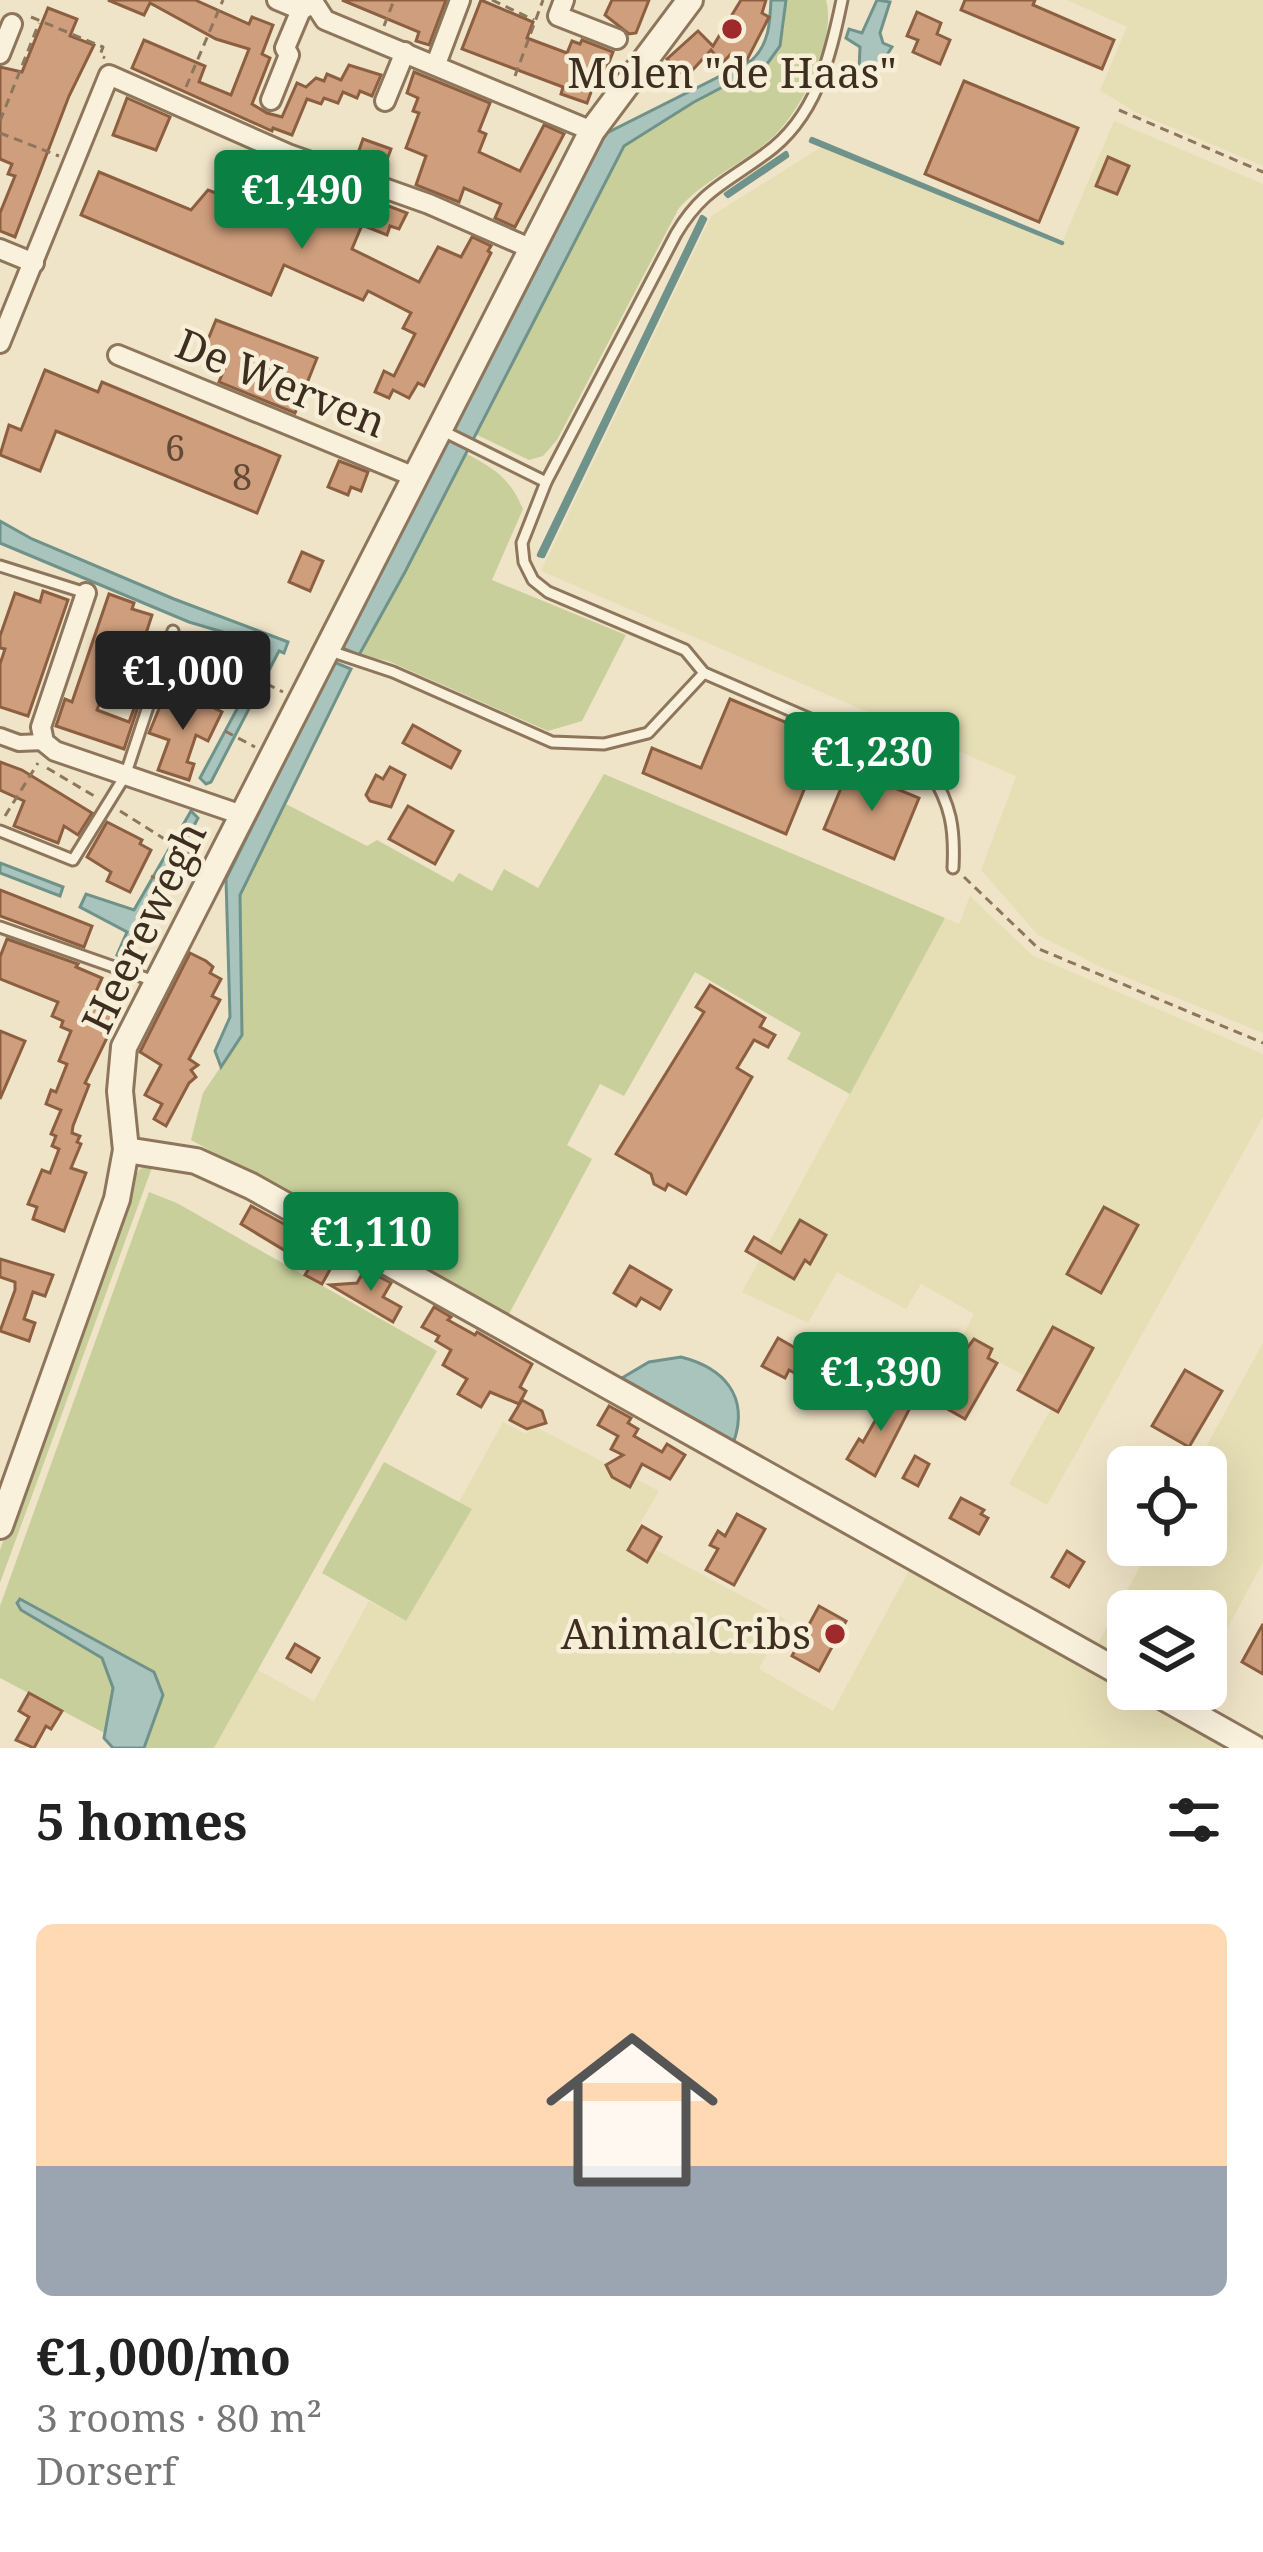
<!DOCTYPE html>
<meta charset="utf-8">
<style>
body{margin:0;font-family:"Noto Serif",serif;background:#f6f6f6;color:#222;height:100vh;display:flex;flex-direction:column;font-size:45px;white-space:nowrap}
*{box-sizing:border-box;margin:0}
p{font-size:39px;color:#767676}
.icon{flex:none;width:66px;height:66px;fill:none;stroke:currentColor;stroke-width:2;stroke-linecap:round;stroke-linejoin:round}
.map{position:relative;height:1748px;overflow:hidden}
.panel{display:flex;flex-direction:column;background:#fff;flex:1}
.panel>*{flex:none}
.buttons{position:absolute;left:1107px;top:1446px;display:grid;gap:24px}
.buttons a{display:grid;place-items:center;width:120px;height:120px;border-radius:18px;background:#fff;box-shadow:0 12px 48px #0002;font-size:60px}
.price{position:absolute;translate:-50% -102px;padding:0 27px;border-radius:12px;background:#0b8043;color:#fff;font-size:39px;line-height:78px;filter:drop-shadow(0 3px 6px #0008)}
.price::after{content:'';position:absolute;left:50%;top:72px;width:36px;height:27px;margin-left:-18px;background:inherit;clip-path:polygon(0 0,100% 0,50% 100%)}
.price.selected{background:#222;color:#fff}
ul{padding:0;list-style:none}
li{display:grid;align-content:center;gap:24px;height:636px;padding:0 36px}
li span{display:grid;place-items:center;height:372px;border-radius:18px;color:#555}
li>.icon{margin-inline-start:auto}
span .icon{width:216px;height:216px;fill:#fffc;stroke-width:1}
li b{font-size:51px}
h2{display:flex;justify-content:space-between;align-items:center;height:144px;padding:0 36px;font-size:51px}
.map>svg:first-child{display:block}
</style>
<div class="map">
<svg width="1263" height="1748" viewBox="0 0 1263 1748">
<rect width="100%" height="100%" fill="#f0e4c8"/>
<g fill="#e6deb5">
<polygon points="1067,0 1263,0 1263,166 1135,112 1100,90 1127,27"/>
<polygon points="1114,121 1263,184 1263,1033 1101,967 1038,935 981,870 1016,776 541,571 711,216 823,146 1061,245"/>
<polygon points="970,896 1032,955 1263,1054 1263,1117 1047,1505 1009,1484 1059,1394 960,1341 974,1314 921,1284 906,1309 837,1272 808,1323 742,1292 945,918 959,924"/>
<polygon points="1263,1343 1263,1562 1206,1668 1206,1611 1128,1611 1128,1660 1098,1643 1152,1545 1206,1545 1206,1467 1195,1467"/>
<polygon points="503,1422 526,1434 532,1425 659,1491 632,1537 785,1619 759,1669 833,1711 912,1565 1236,1748 214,1748 258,1670 314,1701 369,1601 405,1621 472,1509 459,1502"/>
</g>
<g fill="#c9cf9b">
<path d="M 786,0 L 826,0 C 837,39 803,108 775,135 C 746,163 707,177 679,208 L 557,440 L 543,456 L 529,460 L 475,434 L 624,146 L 694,102 L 735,83 L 774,56 L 784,29 Z"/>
<path d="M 465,453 C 494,468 510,478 523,509 L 492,580 L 626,635 L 582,721 L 548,731 L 388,661 L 359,655 Z"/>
<polygon points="604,774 945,918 850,1094 787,1059 801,1033 695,972 624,1096 600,1084 567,1145 592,1159 509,1314 191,1140 203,1093 242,1035 240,895 286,804 367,846 377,840 453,882 459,873 492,891 504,869 538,888"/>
<polygon points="153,1165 0,1583 0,1550 131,1181 140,1169"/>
<polygon points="149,1192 177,1203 437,1351 214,1748 133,1748 0,1678 0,1606"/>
<polygon points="384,1462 472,1509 406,1621 322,1573"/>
</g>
<g fill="#a9c4bc" stroke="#6f938a" stroke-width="3">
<path d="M 771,0 L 786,0 L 780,46 L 767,64 L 694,102 L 624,146 L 405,572 L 359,655 L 341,647 L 603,139 L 607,133 L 752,60 C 769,44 770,23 771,0 Z"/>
<polygon points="877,0 890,2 880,33 883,43 892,47 875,74 868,76 859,70 860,47 846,38 849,29 862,33"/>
<polygon points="0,521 32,539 174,599 288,642 284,653 279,651 211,782 206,784 200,778 267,653 263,644 189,622 0,543"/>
<polygon points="334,662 351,669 240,895 242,1035 221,1067 215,1051 230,1017 226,879"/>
<polygon points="191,811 198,818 133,943 122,957 117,955 127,932 80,907 86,894 134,910"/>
<polygon points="0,863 63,887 60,896 0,873"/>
<path d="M 681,1357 C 724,1368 749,1396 734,1441 L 622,1378 L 649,1362 Z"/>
<polygon points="20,1599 154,1672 163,1695 144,1748 113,1748 104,1738 113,1688 102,1658 21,1610 17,1603"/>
</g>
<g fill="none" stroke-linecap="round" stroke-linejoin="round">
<g stroke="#6f938a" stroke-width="4.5">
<polygon points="812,139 1062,243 811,141"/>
<polygon points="786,153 787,156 728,196 726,194"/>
<polygon points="702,217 705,219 543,556 539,555"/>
</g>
</g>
<g fill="#cf9f7d" stroke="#8d5f41" stroke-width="3">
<polygon points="108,0 195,0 249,24 252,17 273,25 262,54 270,58 252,104 267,113 282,117 297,83 306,87 316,78 324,81 327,74 341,80 349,65 381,75 372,96 360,91 357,98 343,92 338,103 324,98 321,104 307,99 292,135 273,128 272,131 132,68 144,40 205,66 199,82 231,95 249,49 216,39 150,3 144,15"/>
<polygon points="342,0 446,0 429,45 416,41 419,32"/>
<polygon points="481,0 533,22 527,38 567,53 572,41 580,44 582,40 613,52 604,75 598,73 587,103 561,94 563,87 462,49"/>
<polygon points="612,0 649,0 636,33 629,34 605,15"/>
<polygon points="741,0 766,0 762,13 769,17 747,60 737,65 730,55 722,63 711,50 686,77 667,59 698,31 713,46"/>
<polygon points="965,0 1035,0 1033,5 1114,40 1102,69 961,10"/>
<polygon points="48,8 77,19 70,36 94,45 69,96 15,237 0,231 0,213 15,176 8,174 12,164 0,159 0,67 22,72"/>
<polygon points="917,12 941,23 937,34 950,40 940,64 913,52 918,40 907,36"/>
<polygon points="414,72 490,103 479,131 486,134 479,152 520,171 544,125 564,134 515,227 495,218 501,204 464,188 459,202 416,185 426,156 406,148 419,113 413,111 418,98 407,93"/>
<polygon points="964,81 1078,128 1039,222 925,174"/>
<polygon points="127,98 170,117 156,150 113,135"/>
<polygon points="363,139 391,149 382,173 344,160 346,155 356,159"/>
<polygon points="1108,157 1129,166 1117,194 1096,186"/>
<polygon points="99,172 191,210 208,190 221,195 229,176 256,188 261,181 312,202 321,180 407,213 399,229 390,226 387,235 362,225 352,249 419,282 438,247 461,257 472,237 491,246 488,251 491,253 424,386 418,383 409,398 393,390 389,398 375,392 384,371 394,376 415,334 403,328 411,313 368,291 363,300 284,265 271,295 81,215"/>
<polygon points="216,320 317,358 295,413 219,382 229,357 205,347"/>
<polygon points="45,370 98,392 102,382 280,456 257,513 56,431 40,471 0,455 9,425 21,430"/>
<polygon points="339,461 368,472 361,491 351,487 348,495 328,487"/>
<polygon points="302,552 323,561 310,591 289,582"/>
<polygon points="43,591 68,600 28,716 0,707 0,664 5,649 0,648 0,636 15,593 40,602"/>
<polygon points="109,594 134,603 132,609 152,615 139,655 134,653 129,666 134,668 125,692 106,685 97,710 129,722 136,703 139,704 124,749 56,726 65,699 72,702"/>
<polygon points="208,645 242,656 232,686 198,675"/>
<polygon points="163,699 191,708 196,699 222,712 208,741 196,735 187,762 194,764 189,780 158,770 169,740 149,733"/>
<polygon points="730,699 840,745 830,769 815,763 786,834 643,773 652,748 701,768"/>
<polygon points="413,725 460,751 451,768 403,743"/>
<polygon points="0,762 22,770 92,813 78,835 64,826 58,843 14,826 24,801 0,790"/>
<polygon points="390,767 405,775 391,807 370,801 366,795 376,775 383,779"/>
<polygon points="849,769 919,798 894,859 824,829"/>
<polygon points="408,806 453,831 435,864 389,839"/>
<polygon points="107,822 142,840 140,844 151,850 130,892 107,881 111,872 87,857"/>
<polygon points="0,890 92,926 84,947 0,916"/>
<polygon points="7,939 78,964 76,967 102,978 91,1003 118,1015 85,1083 89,1085 73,1126 72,1133 80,1136 77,1142 81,1144 71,1168 86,1173 64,1231 33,1219 37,1207 28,1204 42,1170 50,1173 59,1149 52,1146 56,1136 51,1134 61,1110 46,1104 51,1090 56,1092 67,1064 59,1061 71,1031 61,1027 63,1021 52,1016 58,1002 0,979 0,957"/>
<polygon points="190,953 206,961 213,967 210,973 221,979 212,996 220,1000 189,1059 198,1065 191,1070 196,1077 189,1083 166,1126 154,1119 162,1104 145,1095 161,1065 140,1052"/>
<polygon points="710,985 765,1018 760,1027 775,1035 768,1047 754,1040 737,1068 752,1077 686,1194 668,1184 665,1190 654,1184 651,1174 616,1154 704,1012 696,1007"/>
<polygon points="0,1031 25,1041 0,1099"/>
<polygon points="251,1206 319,1243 307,1264 241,1224"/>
<polygon points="1104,1207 1138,1225 1101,1293 1067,1274"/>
<polygon points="800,1220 826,1235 810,1264 805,1260 794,1279 746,1251 754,1237 781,1253"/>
<polygon points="316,1257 332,1266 322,1284 305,1275"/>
<polygon points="0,1259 53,1275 45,1296 33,1292 24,1319 35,1323 29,1341 0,1331 15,1290 15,1282 0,1277"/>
<polygon points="630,1266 671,1290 660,1309 641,1298 636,1306 614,1293"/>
<polygon points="365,1269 391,1283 383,1297 401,1307 393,1322 330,1285 357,1283"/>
<polygon points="434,1307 451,1317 448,1320 475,1335 477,1332 532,1364 520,1387 526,1391 519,1404 490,1392 481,1407 458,1394 467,1379 443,1365 451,1350 436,1341 439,1336 422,1327"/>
<polygon points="1053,1327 1093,1348 1058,1412 1018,1390"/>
<polygon points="778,1338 811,1357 800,1376 789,1370 785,1378 762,1366"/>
<polygon points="974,1339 992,1349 988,1358 997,1363 965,1419 930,1399 953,1359 957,1354 961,1356"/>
<polygon points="1185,1370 1222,1391 1189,1447 1152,1426"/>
<polygon points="892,1391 913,1402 875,1476 847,1459 859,1439 863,1442"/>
<polygon points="522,1400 542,1411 546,1423 527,1429 510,1420"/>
<polygon points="609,1406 631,1418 628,1423 638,1429 634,1436 662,1452 667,1444 685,1455 670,1479 642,1464 630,1487 612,1477 606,1465 623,1455 611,1449 618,1436 598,1425"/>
<polygon points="915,1456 929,1464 918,1486 903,1478"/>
<polygon points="961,1498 984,1510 981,1514 988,1518 979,1534 950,1518"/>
<polygon points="737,1514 765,1529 734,1585 706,1570 718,1549 710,1545 718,1531 725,1536"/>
<polygon points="642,1526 661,1537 647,1562 628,1550"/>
<polygon points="1067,1551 1084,1562 1069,1587 1052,1577"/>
<polygon points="819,1606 846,1621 819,1671 792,1656"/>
<polygon points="1263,1624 1263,1674 1242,1662"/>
<polygon points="295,1644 319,1658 311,1672 287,1658"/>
<polygon points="29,1693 62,1711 51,1729 46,1726 34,1748 16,1740 29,1717 19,1711"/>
</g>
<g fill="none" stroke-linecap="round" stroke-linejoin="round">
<g stroke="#8d765c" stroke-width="15">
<g id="service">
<path d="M 842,0 C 830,58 816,118 765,154 C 726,183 702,190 676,234 L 546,482 L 522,543 L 524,562 L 533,580 L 548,592 L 685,650 L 704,673 L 930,771 C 951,805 955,828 953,868"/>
<polyline points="443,431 546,482"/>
<polyline points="0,566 86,593"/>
<polyline points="327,650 393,672 552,742 604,744 648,733 704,673"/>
<polyline points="0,831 73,860 125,776 173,631"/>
<polyline points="0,927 157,982"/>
</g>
</g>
<g stroke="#8d765c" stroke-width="20">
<polyline id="pedestrian" points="0,736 19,743 44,742"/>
</g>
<g stroke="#8d765c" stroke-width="24">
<g id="minor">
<polyline points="277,0 301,10 314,3 325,20 592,131"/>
<polyline points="564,0 558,16 617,39"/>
<polyline points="0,54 12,24"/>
<polyline points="436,64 460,0"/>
<polyline points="271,100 289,55 285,48 301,10"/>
<polyline points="385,101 405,52"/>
<polyline points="0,249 34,263"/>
<polyline points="0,343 109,75 288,154 429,204 532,249"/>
<polyline points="118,355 415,477"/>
<polyline points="86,593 41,727 44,742 55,751 242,815"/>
</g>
</g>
<g stroke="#8d765c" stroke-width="30">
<g id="tertiary">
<polyline points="126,1150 196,1161 251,1186 1128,1677"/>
<polyline points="0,1526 117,1199 126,1150 120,1091 124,1047 592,131 690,0"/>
<polyline points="1149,1689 1254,1748"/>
</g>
</g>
<g stroke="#8d765c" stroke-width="3" stroke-dasharray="9 6" stroke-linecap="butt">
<polyline points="492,0 534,20"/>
<polyline points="31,17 103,47 100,55 105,58"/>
<polyline points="384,26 394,0"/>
<polyline points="515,76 543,0"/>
<polyline points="186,87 223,0"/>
<polyline points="1119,110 1263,172"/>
<polyline points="0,121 39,23"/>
<polyline points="0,133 59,156"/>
<polyline points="253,677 283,692"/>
<polyline points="225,731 255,747"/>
<polyline points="47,768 96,797"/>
<polyline points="120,811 198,860"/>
<polyline points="5,816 38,763"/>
<polyline points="151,876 168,884 172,877 183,883"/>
<polyline points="964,877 1039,949 1263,1043"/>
</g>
<use href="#service" stroke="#faf1dc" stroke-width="9"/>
<use href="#pedestrian" stroke="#faf1dc" stroke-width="14"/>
<use href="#minor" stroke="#faf1dc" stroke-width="18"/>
<use href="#tertiary" stroke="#faf1dc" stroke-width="24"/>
</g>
<g fill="#9e2a2b" stroke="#f7eed8" stroke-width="4.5">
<circle cx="732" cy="29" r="12"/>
<circle cx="835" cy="1634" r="12"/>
</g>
<g text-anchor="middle" stroke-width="9" stroke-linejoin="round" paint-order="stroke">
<g font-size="36" fill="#624a37">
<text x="175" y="461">6</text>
<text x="242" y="490">8</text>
</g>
<g font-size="42" fill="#3d2e20" stroke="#f7eed8">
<text x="732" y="88">Molen "de Haas"</text>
<text x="811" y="1649" text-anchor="end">AnimalCribs</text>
</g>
<g font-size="42" fill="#3d2e20" stroke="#f7eed8">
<text transform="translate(281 383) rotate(22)" y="15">De Werven</text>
<text transform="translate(144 927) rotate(-64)" y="15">Heerewegh</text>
</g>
</g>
</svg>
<div class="buttons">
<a><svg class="icon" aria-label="locate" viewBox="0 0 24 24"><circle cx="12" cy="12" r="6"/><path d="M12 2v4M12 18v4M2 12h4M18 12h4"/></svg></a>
<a><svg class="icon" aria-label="layers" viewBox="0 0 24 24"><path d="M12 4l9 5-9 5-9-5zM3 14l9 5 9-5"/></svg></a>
</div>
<b class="price" style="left:302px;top:252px">€1,490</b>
<b class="price selected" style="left:183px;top:733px">€1,000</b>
<b class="price" style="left:872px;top:814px">€1,230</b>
<b class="price" style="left:371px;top:1294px">€1,110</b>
<b class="price" style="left:881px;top:1434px">€1,390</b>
</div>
<section class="panel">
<h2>5 homes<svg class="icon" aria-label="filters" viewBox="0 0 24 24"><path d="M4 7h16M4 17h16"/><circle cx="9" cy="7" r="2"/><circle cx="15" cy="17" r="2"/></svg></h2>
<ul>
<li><span style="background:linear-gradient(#ffd9b3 65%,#9aa5b1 0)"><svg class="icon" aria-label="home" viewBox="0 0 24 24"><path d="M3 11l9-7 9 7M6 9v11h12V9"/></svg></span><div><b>€1,000/mo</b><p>3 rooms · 80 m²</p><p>Dorserf</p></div></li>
</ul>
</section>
